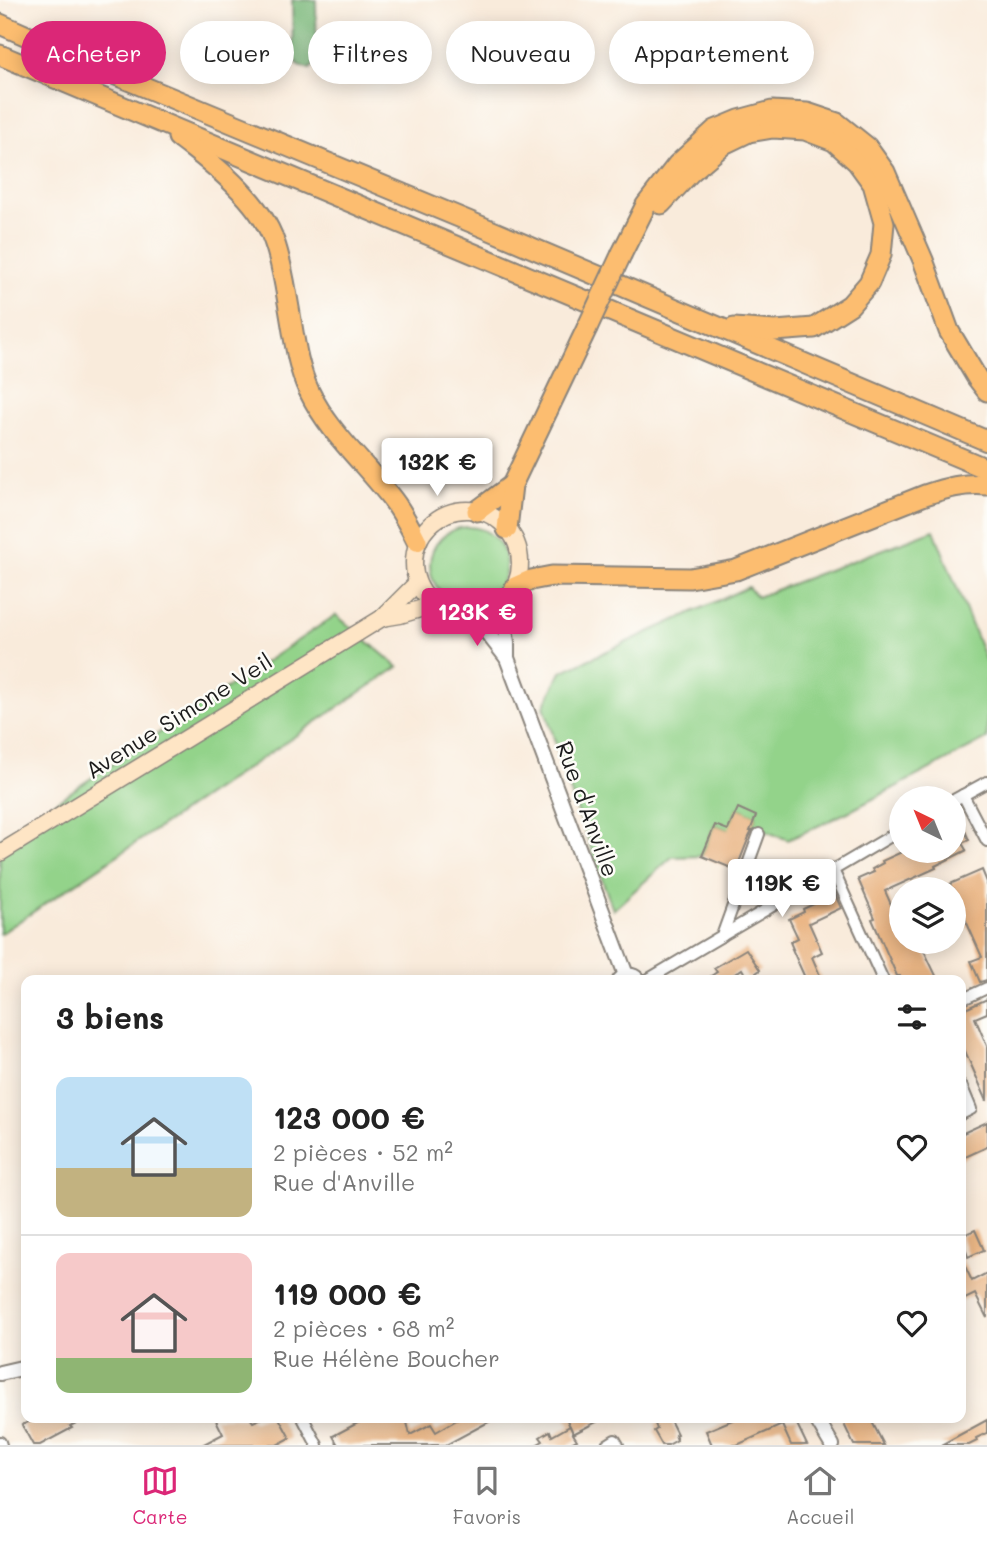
<!DOCTYPE html>
<html lang="fr">
<meta charset="utf-8">
<style>
body{margin:0;font-family:Mali,sans-serif;background:#f2f2f2;color:#222;height:100vh;display:flex;flex-direction:column;font-size:26px;white-space:nowrap}
*{box-sizing:border-box;margin:0}
p{font-size:23px;color:#767676}
.icon{flex:none;width:38px;height:38px;fill:none;stroke:currentColor;stroke-width:2;stroke-linecap:round;stroke-linejoin:round}
.map{position:relative;flex:1;overflow:hidden}
.panel{position:absolute;left:21px;top:975px;width:945px;height:448px;display:flex;flex-direction:column;background:#fff;border-radius:14px;box-shadow:0 4px 18px #0003}
.panel>*{flex:none}
.guide{position:absolute;left:21px;top:21px;width:945px;height:63px;display:flex;gap:14px}
.needle{width:46px;rotate:317deg}
.controls{position:absolute;left:889px;top:786px;display:grid;gap:14px}
.controls a{display:grid;place-items:center;width:77px;height:77px;border-radius:50%;background:#fff;box-shadow:0 4px 18px #0003;font-size:35px}
.price{position:absolute;translate:-50% -60px;padding:0 16px;border-radius:7px;background:#fff;color:#222;font-size:23px;line-height:46px;filter:drop-shadow(0 2px 4px #0008)}
.price::after{content:'';position:absolute;left:50%;top:42px;width:21px;height:16px;margin-left:-10px;background:inherit;clip-path:polygon(0 0,100% 0,50% 100%)}
.price.selected{background:#db2777;color:#fff}
ul{padding:0;list-style:none}
li{display:flex;align-items:center;gap:21px;height:175px;padding:0 35px}
li+li{border-top:2px solid #e0e0e0}
li span{display:grid;place-items:center;flex:none;width:196px;height:140px;border-radius:14px;color:#555}
li>.icon{margin-inline-start:auto}
span .icon{width:84px;height:84px;fill:#fffc;stroke-width:1}
li b{font-size:30px}
h2{display:flex;justify-content:space-between;align-items:center;height:84px;padding:0 35px;font-size:30px}
.pill{padding:0 24px;border-radius:32px;background:#fff;box-shadow:0 4px 18px #0003;font-size:24px;line-height:63px}
.pill.selected{background:#db2777;color:#fff}
.dock{display:flex;justify-content:space-around;align-items:center;height:98px;border-top:2px solid #e0e0e0;background:#fff;font-size:19px;color:#767676}
.dock a{display:grid;justify-items:center;gap:4px}
.dock .selected{color:#db2777}
.map>svg:first-child{display:block}
</style>
<div class="map">
<svg width="987" height="1445" viewBox="0 0 987 1445">
<rect width="100%" height="100%" fill="#fdfcf7"/>
<filter id="ink" filterUnits="userSpaceOnUse"><feTurbulence type="fractalNoise" baseFrequency=".0143" numOctaves="2"/><feDisplacementMap in="SourceGraphic" scale="14" xChannelSelector="R" yChannelSelector="G"/><feConvolveMatrix kernelMatrix="1 2 1 2 8 2 1 2 1" color-interpolation-filters="sRGB"/></filter>
<filter id="wash" filterUnits="userSpaceOnUse"><feTurbulence type="fractalNoise" baseFrequency=".00686" numOctaves="4" result="noise"/><feDisplacementMap in="SourceGraphic" scale="28" xChannelSelector="R" yChannelSelector="G"/><feGaussianBlur stdDeviation="1.57" result="paint"/><feColorMatrix in="noise" values="0 0 0 0 0 0 0 0 0 0 0 0 0 0 0 0 0 1.4 0 .05"/><feComposite in="paint" operator="in"/></filter>
<g filter="url(#wash)">
<rect width="100%" height="100%" fill="#f9ebdb"/>
<g fill="#93d38a" stroke="#587853" stroke-width="2">
<circle cx="468" cy="565" r="38"/>
<polygon points="934,530 987,664 987,739 852,810 788,840 752,826 756,816 738,808 733,819 731,831 715,825 702,856 672,857 613,910 569,787 544,706 561,672 748,587 757,597"/>
<polygon points="336,615 398,667 0,934 0,839"/>
</g>
<polygon fill="#76b576" stroke="#496849" stroke-width="2" points="292,0 316,0 317,62 310,69 298,65 293,56"/>
<g id="blocks">
<g fill="#eab685">
<polygon points="738,808 756,816 750,831 752,831 749,837 736,870 702,856 715,825 728,830"/>
<polygon points="954,823 955,826 962,824 969,840 962,843 966,850 967,850 935,866 936,868 885,891 893,909 901,906 901,942 920,942 938,980 902,980 900,976 897,976 872,919 875,918 858,879 874,872 872,869 883,863 882,861 906,850 954,850"/>
<polygon points="982,870 987,882 987,980 980,982 971,961 982,957 954,894 954,889 952,889 950,884"/>
<polygon points="835,894 841,908 809,923 822,952 812,957 822,980 806,980 792,949 793,949 790,942 798,938 789,919 804,912 803,909"/>
<polygon points="746,949 760,970 748,979 742,969 726,980 705,980 717,972 714,968"/>
<polygon points="987,999 987,1013 975,1018 987,1046 987,1101 961,1042 961,1011"/>
<polygon points="987,1122 987,1147 961,1159 961,1134"/>
<polygon points="975,1230 984,1250 968,1257 961,1236"/>
<polygon points="961,1258 972,1281 987,1273 987,1318 975,1294 961,1301"/>
<polygon points="37,1418 86,1418 70,1426 72,1428 40,1445 33,1445 22,1425"/>
<polygon points="215,1418 250,1418 253,1422 262,1418 279,1418 290,1438 277,1445 202,1445 223,1434"/>
<polygon points="367,1418 406,1418 410,1435 431,1424 436,1432 460,1418 496,1418 446,1445 338,1445 333,1436"/>
<polygon points="566,1418 604,1418 573,1434 577,1440 567,1445 536,1445 543,1441 540,1437 550,1431 552,1436 570,1426 573,1433"/>
<polygon points="668,1418 669,1418 677,1434 675,1435 677,1440 668,1445 662,1445 654,1431 657,1429 655,1424"/>
<polygon points="737,1418 800,1418 795,1420 807,1445 791,1445 782,1425 737,1445 712,1445 706,1431"/>
<polygon points="841,1418 870,1418 884,1445 854,1445"/>
<polygon points="987,1420 987,1433 976,1438 977,1441 969,1445 941,1445"/>
</g>
</g>
</g>
<g filter="url(#ink)">
<use href="#blocks" fill-opacity="0" stroke="#8a847c" stroke-width="2"/>
<g fill="none" stroke-linecap="round" stroke-linejoin="round">
<g stroke="#8a847c" stroke-width="14">
<g id="minor">
<polyline points="963,795 987,841"/>
<polyline points="954,800 987,782"/>
<polyline points="833,870 883,980"/>
<polyline points="722,936 759,834"/>
<polyline points="647,980 901,830"/>
<polyline points="961,1000 987,988"/>
<polyline points="961,1085 971,1109 961,1114"/>
<polyline points="303,1418 317,1445"/>
<polyline points="0,1442 1,1445"/>
<polyline points="607,1445 615,1440 618,1445"/>
</g>
</g>
<g stroke="#8a847c" stroke-width="18">
<g id="tertiary">
<polyline points="501,604 507,642 507,658"/>
<polyline points="474,616 507,658 626,975"/>
<path d="M 620,980 C 625,974 633,974 638,980"/>
<polyline points="0,1373 26,1367"/>
<polyline points="816,1418 832,1445"/>
</g>
</g>
<g stroke="#8a847c" stroke-width="19">
<g id="secondary">
<circle cx="467" cy="563" r="53"/>
<polyline points="382,618 400,615 433,605"/>
<polyline points="0,853 382,618 417,583"/>
</g>
</g>
<g stroke="#8a847c" stroke-width="23">
<g id="trunk">
<polyline points="0,24 111,73 490,230 987,441"/>
<polyline points="0,55 987,469"/>
<path d="M 178,137 C 210,161 261,201 274,241 C 282,263 285,286 289,308 C 294,336 297,366 309,391 C 329,433 365,463 393,500 C 403,513 410,527 417,541"/>
<polyline points="661,204 691,172 724,144 749,132 773,128 805,130 834,141 857,162 873,184 884,223 881,255 869,283 850,305 814,328 775,331 734,328"/>
<polyline points="622,253 646,205 677,165 715,130 739,120 772,111 807,113 837,123 867,147 885,172 923,260 949,331 977,378 987,391"/>
<polyline points="477,511 512,485"/>
<polyline points="507,529 512,485 587,328"/>
<path d="M 515,587 L 531,580 L 552,576 L 690,578 L 736,570 L 925,495 C 946,488 964,483 987,485"/>
</g>
</g>
<use href="#minor" stroke="#fff" stroke-width="10"/>
<use href="#tertiary" stroke="#fff" stroke-width="14"/>
<use href="#secondary" stroke="#fee5c5" stroke-width="16"/>
<use href="#trunk" stroke="#fcbd6f" stroke-width="19"/>
<g stroke="#8a847c" stroke-width="23" stroke-linecap="butt">
<polyline id="trunk-bridge" points="587,328 622,253"/>
</g>
<use href="#trunk-bridge" stroke="#fcbd6f" stroke-width="19"/>
</g>
</g>
<g text-anchor="middle" stroke-width="5" stroke-linejoin="round" paint-order="stroke">
<g font-size="23" fill="#1c1c1c" stroke="#fdfcf7">
<text transform="translate(179 716) rotate(-32)" y="8">Avenue Simone Veil</text>
<text transform="translate(587 809) rotate(70)" y="8">Rue d'Anville</text>
</g>
</g>
</svg>
<div class="controls">
<a><svg class="needle" viewBox="-14 -14 28 28"><path d="M0-13l5 13h-10z" fill="#e53935"/><path d="M0 13l5-13h-10z" fill="#767676"/></svg></a>
<a><svg class="icon" aria-label="layers" viewBox="0 0 24 24"><path d="M12 4l9 5-9 5-9-5zM3 14l9 5 9-5"/></svg></a>
</div>
<b class="price" style="left:437px;top:498px">132K €</b>
<b class="price selected" style="left:477px;top:648px">123K €</b>
<b class="price" style="left:782px;top:919px">119K €</b>
<div class="guide">
<a class="pill selected">Acheter</a>
<a class="pill">Louer</a>
<a class="pill">Filtres</a>
<a class="pill">Nouveau</a>
<a class="pill">Appartement</a>
</div>
<section class="panel">
<h2>3 biens<svg class="icon" aria-label="filters" viewBox="0 0 24 24"><path d="M4 7h16M4 17h16"/><circle cx="9" cy="7" r="2"/><circle cx="15" cy="17" r="2"/></svg></h2>
<ul>
<li><span style="background:linear-gradient(#bfe0f5 65%,#c2b280 0)"><svg class="icon" aria-label="home" viewBox="0 0 24 24"><path d="M3 11l9-7 9 7M6 9v11h12V9"/></svg></span><div><b>123 000 €</b><p>2 pièces · 52 m²</p><p>Rue d'Anville</p></div><svg class="icon" aria-label="heart" viewBox="0 0 24 24"><path d="M12 20l-8-8c-3-5 5-10 8-4 3-6 11-1 8 4z"/></svg></li>
<li><span style="background:linear-gradient(#f6c9c9 75%,#8fb573 0)"><svg class="icon" aria-label="home" viewBox="0 0 24 24"><path d="M3 11l9-7 9 7M6 9v11h12V9"/></svg></span><div><b>119 000 €</b><p>2 pièces · 68 m²</p><p>Rue Hélène Boucher</p></div><svg class="icon" aria-label="heart" viewBox="0 0 24 24"><path d="M12 20l-8-8c-3-5 5-10 8-4 3-6 11-1 8 4z"/></svg></li>
</ul>
</section>
</div>
<nav class="dock">
<a class="selected"><svg class="icon" aria-label="map" viewBox="0 0 24 24"><path d="M3 6l6-2 6 2 6-2v14l-6 2-6-2-6 2zM9 4v14M15 6v14"/></svg>Carte</a>
<a><svg class="icon" aria-label="saved" viewBox="0 0 24 24"><path d="M7 4h10v16l-5-4-5 4z"/></svg>Favoris</a>
<a><svg class="icon" aria-label="home" viewBox="0 0 24 24"><path d="M3 11l9-7 9 7M6 9v11h12V9"/></svg>Accueil</a>
</nav>
